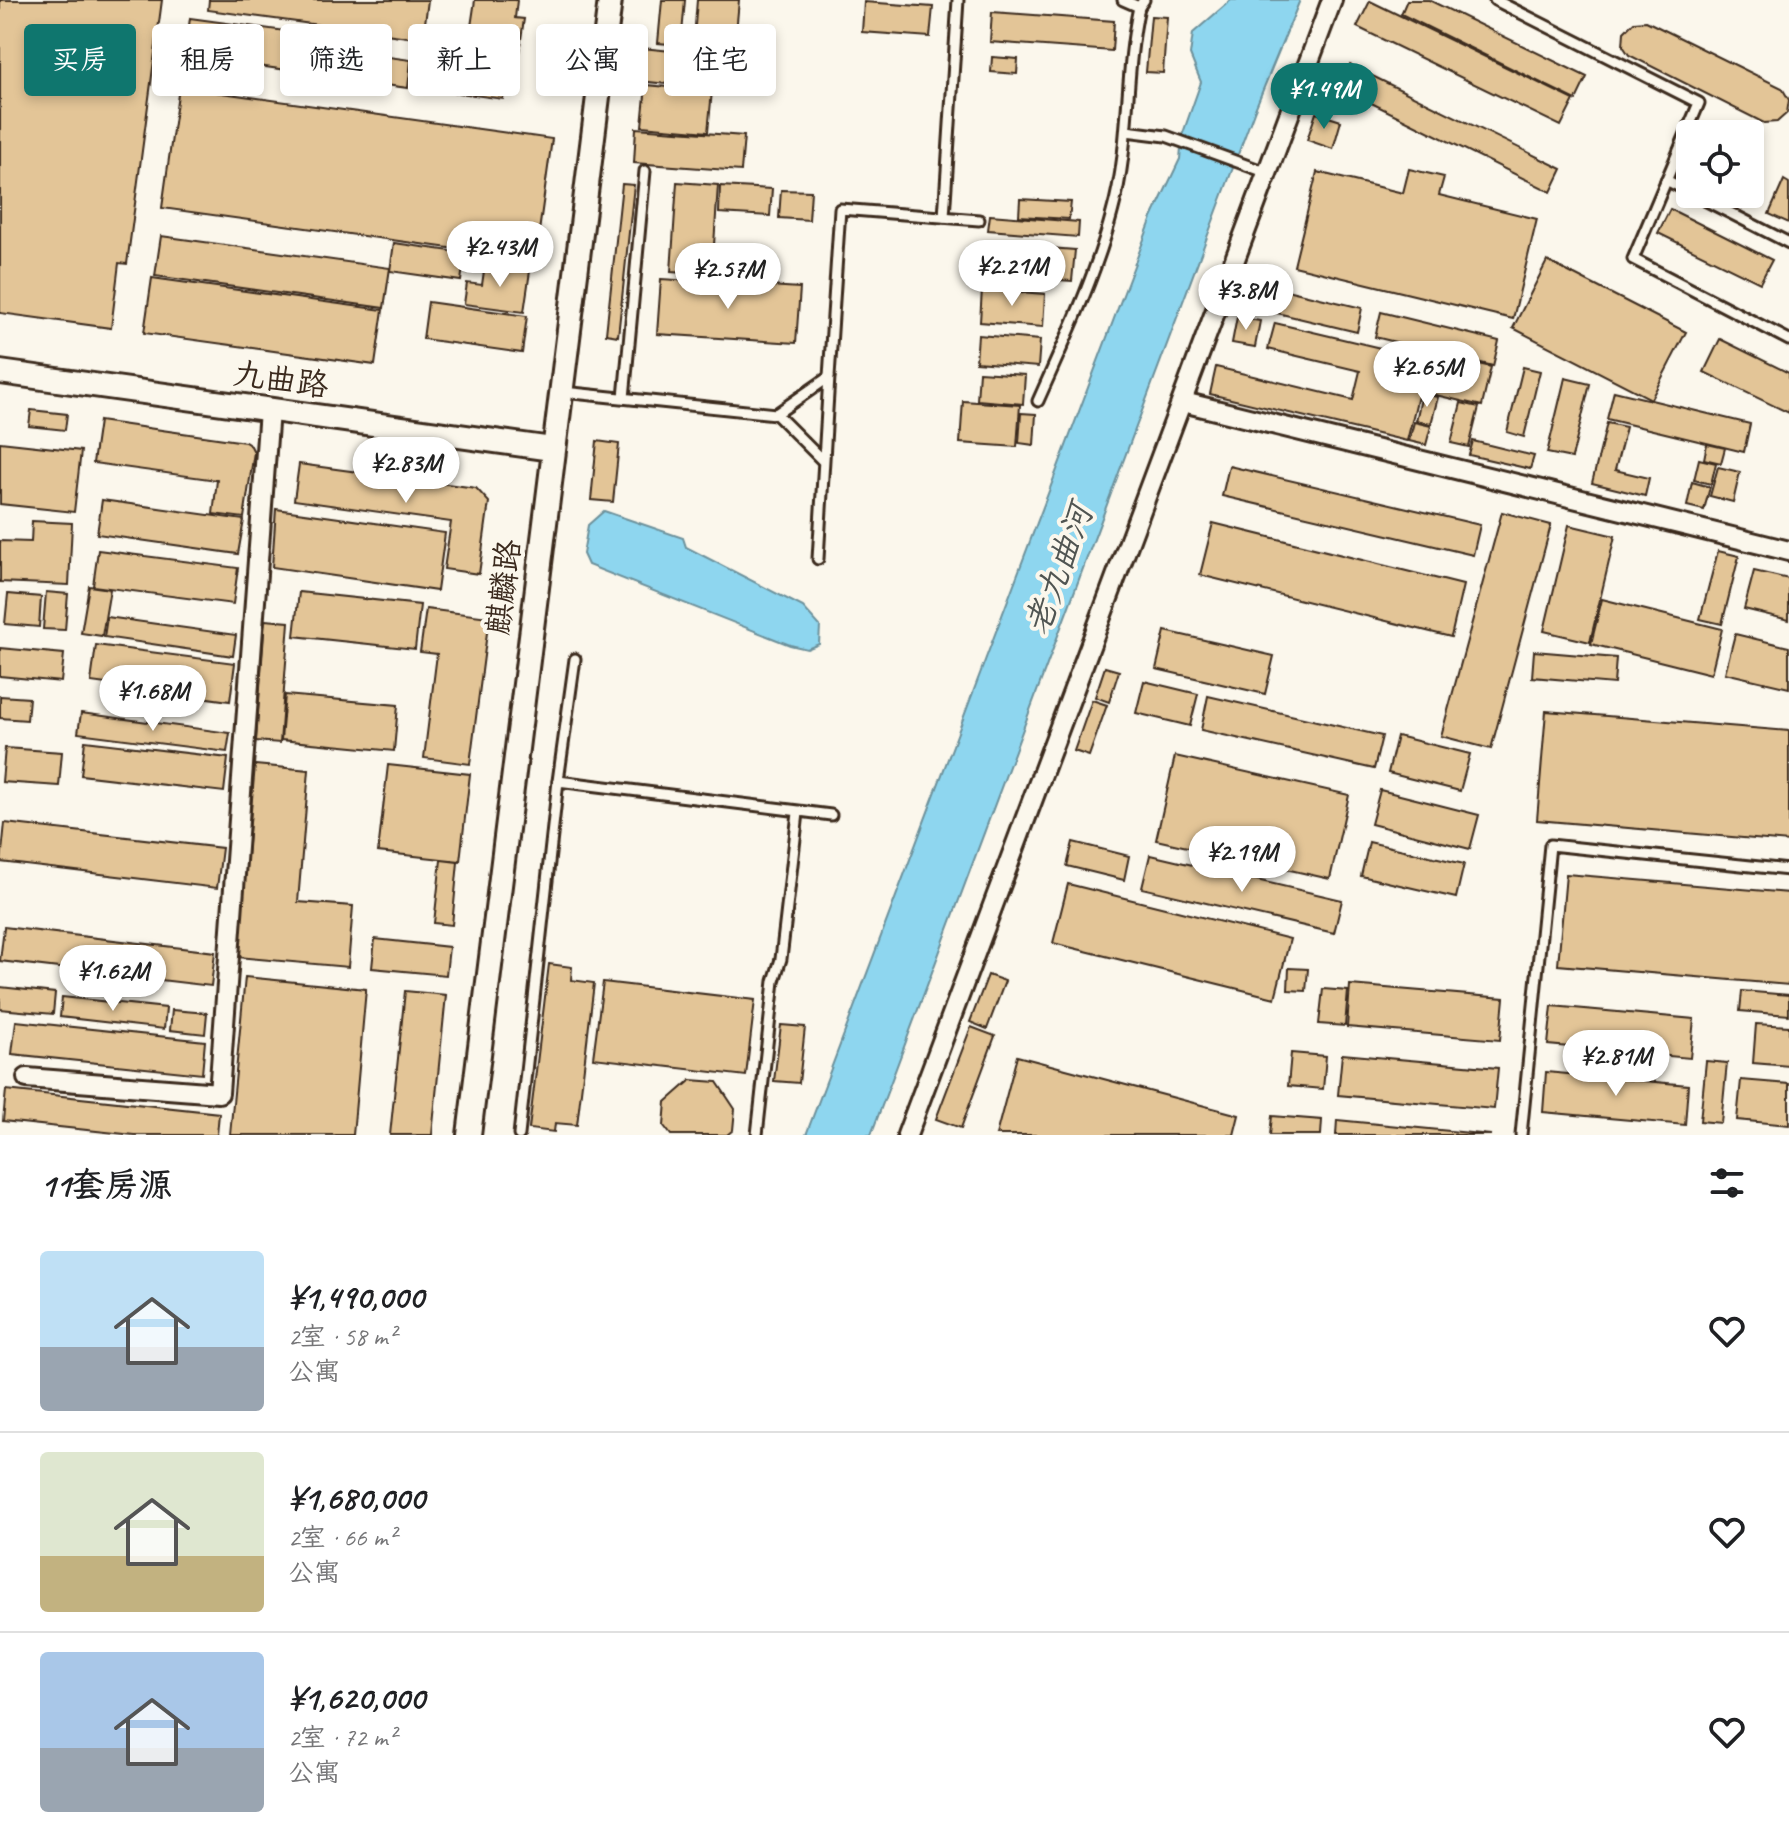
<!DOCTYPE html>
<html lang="zh">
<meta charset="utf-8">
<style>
body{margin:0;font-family:Caveat,"LXGW WenKai TC",sans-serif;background:#f6f6f6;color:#202124;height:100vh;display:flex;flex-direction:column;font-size:30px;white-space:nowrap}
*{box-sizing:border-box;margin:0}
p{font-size:26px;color:#757577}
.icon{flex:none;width:44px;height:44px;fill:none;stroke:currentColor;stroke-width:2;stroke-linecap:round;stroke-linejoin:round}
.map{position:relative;height:1135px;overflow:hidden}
.panel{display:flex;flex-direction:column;background:#fff;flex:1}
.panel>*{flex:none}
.guide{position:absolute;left:24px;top:24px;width:800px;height:72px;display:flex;gap:16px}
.tools{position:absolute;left:1676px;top:120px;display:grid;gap:16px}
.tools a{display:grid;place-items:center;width:88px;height:88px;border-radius:8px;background:#fff;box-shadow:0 4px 12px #0003;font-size:40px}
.price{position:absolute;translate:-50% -68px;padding:0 18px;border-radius:28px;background:#fff;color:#222;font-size:26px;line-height:52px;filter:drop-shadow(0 2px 4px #0008)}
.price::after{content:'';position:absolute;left:50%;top:48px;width:24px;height:18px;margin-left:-12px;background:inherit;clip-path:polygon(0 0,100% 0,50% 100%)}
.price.on{background:#0f766e;color:#fff}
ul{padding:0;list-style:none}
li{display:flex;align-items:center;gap:24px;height:200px;padding:0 40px}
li+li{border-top:2px solid #e0e0e0}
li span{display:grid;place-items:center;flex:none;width:224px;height:160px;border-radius:8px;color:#555}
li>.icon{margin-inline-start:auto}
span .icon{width:96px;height:96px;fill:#fffc;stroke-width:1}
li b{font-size:34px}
h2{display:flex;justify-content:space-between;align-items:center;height:96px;padding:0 40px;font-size:34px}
.pill{padding:0 28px;border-radius:8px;background:#fff;box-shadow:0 4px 12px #0003;font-size:28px;line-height:72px}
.pill.on{background:#0f766e;color:#fff}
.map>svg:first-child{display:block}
</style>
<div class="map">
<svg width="1789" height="1135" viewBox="0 0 1789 1135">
<rect width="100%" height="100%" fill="#fbf7ec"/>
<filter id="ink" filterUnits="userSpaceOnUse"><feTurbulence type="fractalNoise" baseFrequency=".0125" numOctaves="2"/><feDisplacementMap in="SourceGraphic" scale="16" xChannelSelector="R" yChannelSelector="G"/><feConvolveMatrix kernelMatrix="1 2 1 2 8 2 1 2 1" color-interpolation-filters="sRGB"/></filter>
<g filter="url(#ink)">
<g fill="#8ed6ef" stroke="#6d919b" stroke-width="2">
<polygon points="1231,0 1300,0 1255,109 871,1135 806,1135 1152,218 1180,159 1182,136 1201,82 1190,55 1193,33"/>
<polygon points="604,511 683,538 686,547 803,607 820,626 819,644 807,649 790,645 588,565 583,554 588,525"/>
</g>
<g fill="#e3c597" stroke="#3b2a1e" stroke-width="2">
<polygon points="0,0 162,0 127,264 119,263 111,328 0,313"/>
<polygon points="209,0 428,0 423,39 208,10"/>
<polygon points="475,0 517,0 515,18 524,19 518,60 509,59 503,99 414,87 416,66 464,73"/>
<polygon points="662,0 685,0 681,45 658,43"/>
<polygon points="697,0 739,0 734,55 693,51"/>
<polygon points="1407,0 1429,0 1587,77 1576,100 1401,14"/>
<polygon points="1370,1 1574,100 1561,126 1357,27"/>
<polygon points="864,2 933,7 930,37 862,32"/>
<polygon points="992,12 1114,21 1112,51 990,42"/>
<polygon points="1151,16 1167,17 1163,73 1146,72"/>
<polygon points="190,18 300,33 295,71 185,56"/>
<polygon points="1646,21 1782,88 1789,100 1787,113 1777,122 1764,123 1629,55 1623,46 1624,32 1634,22"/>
<polygon points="737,33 757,35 755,58 735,56"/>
<polygon points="301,45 411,60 408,88 297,73"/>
<polygon points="642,48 749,59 746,92 639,81"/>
<polygon points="992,57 1018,59 1017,74 991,72"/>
<polygon points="1350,65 1562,169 1551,192 1339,87"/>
<polygon points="646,85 712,91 708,132 642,126"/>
<polygon points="179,87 552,139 535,260 162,208"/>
<polygon points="1316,113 1341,121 1333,149 1307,140"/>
<polygon points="636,128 744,136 741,171 634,163"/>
<polygon points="1409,169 1444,177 1439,195 1537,219 1513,319 1294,266 1317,172 1403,193"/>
<polygon points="1784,180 1789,183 1789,223 1769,214"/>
<polygon points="677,182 718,185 712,275 671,272"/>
<polygon points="622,184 634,185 618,336 606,334"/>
<polygon points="720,186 772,189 770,216 719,213"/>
<polygon points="781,190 811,191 809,220 779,218"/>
<polygon points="1020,199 1071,202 1069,219 1019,216"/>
<polygon points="1670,209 1772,260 1760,283 1658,233"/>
<polygon points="990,215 1079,222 1078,237 988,230"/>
<polygon points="161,236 390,268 384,308 155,276"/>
<polygon points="394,243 465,253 461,281 390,271"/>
<polygon points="986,243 1075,250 1072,281 983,275"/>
<polygon points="1547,261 1686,332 1651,399 1513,328"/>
<polygon points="485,264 530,271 524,312 464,304 467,283 482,285"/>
<polygon points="152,278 383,310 375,365 144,333"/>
<polygon points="661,279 800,288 796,343 657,334"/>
<polygon points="982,289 1045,294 1043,327 980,322"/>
<polygon points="1282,289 1362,308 1357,332 1277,313"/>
<polygon points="1242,295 1267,301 1264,313 1239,307"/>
<polygon points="428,302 527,316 522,353 423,339"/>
<polygon points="1381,312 1499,341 1493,366 1375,337"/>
<polygon points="1237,317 1260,321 1255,347 1232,343"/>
<polygon points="1275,323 1427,359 1407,441 1210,394 1216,367 1353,400 1360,371 1268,349"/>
<polygon points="978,335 1040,340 1038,367 976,362"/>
<polygon points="1720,339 1789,373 1789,413 1704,372"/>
<polygon points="1432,353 1491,367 1482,406 1423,392"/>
<polygon points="1523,367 1540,371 1524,437 1507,432"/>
<polygon points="979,372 1025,375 1023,404 977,400"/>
<polygon points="1565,378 1590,384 1572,458 1547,453"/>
<polygon points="1614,391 1750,424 1744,452 1607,419"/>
<polygon points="1422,394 1438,397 1431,424 1416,421"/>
<polygon points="963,401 1020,405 1017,447 960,443"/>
<polygon points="1461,403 1479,407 1469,447 1451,443"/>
<polygon points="31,410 67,414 65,430 29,426"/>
<polygon points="1021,413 1036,414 1034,445 1019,443"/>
<polygon points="99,421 245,442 251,446 254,452 244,518 213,514 217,480 93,463"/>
<polygon points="1414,422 1431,426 1426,445 1409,441"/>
<polygon points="1607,423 1626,427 1615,470 1649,478 1645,496 1592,483"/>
<polygon points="597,441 619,444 613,502 591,500"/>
<polygon points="1473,441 1534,456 1530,469 1469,455"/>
<polygon points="0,442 81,451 74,512 0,504"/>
<polygon points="1707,444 1725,448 1721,463 1704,459"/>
<polygon points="1699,459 1716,463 1711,484 1694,480"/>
<polygon points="299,464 476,488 489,502 479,574 444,569 451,522 294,500"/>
<polygon points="1229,466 1480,525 1473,555 1222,496"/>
<polygon points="1718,467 1740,472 1733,502 1710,496"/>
<polygon points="1692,482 1710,487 1704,510 1687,506"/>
<polygon points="102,500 244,520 238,554 97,534"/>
<polygon points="276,509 445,533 437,591 272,567"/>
<polygon points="1502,512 1551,525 1491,749 1441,736"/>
<polygon points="32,521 72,523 69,585 0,582 0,541 31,542"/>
<polygon points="1213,523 1463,585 1451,637 1200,575"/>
<polygon points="1569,525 1615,536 1590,642 1544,631"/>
<polygon points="98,550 238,568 233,604 93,586"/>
<polygon points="1718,551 1739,556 1722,624 1700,619"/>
<polygon points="1754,571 1789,579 1789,620 1744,609"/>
<polygon points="89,586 110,589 102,636 81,633"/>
<polygon points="46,592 68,594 65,630 43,629"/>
<polygon points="299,592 420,605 415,649 294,636"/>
<polygon points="8,594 41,597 39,627 5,624"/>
<polygon points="1602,599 1722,629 1711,674 1591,644"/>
<polygon points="426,609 489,617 470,764 424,758 437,654 420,652"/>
<polygon points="107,617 236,635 233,656 104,637"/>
<polygon points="265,620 289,622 280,743 256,741"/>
<polygon points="1165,631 1274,656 1265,694 1156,669"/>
<polygon points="1735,634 1789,647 1789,688 1725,673"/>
<polygon points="96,645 235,663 230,701 91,682"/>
<polygon points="0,648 64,654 61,682 0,676"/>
<polygon points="1534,651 1616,658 1614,684 1532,677"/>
<polygon points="1105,667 1119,671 1109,702 1095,697"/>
<polygon points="1144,681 1198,694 1190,726 1136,713"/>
<polygon points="285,695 398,705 394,751 281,740"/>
<polygon points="0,696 29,698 27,720 0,718"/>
<polygon points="1208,696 1382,736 1374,769 1201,730"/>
<polygon points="1092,700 1107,705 1089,756 1074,751"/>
<polygon points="1546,711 1789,731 1789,842 1537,820"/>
<polygon points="81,713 230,733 227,752 78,733"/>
<polygon points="1397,736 1470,754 1460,791 1388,773"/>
<polygon points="85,741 228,758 224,792 81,775"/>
<polygon points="5,748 62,752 59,786 2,782"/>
<polygon points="1175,756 1349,795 1330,879 1156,840"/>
<polygon points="255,765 309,770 298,902 353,906 348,967 238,957"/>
<polygon points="388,765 470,774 460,861 378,852"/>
<polygon points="1380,790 1479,815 1470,849 1371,824"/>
<polygon points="5,823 222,848 217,888 1,862"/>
<polygon points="1073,842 1129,856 1124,880 1067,866"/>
<polygon points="1369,842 1464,864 1456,898 1361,876"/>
<polygon points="1150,855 1342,900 1334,933 1142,888"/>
<polygon points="441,860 458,862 452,925 434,923"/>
<polygon points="1566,874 1789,893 1789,985 1558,965"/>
<polygon points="1068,884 1290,939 1275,998 1053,943"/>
<polygon points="4,927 215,952 211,986 0,961"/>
<polygon points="375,939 449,947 446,975 372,968"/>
<polygon points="549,964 572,967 571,980 594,983 577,1125 555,1123 554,1132 529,1129"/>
<polygon points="1289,968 1308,969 1306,991 1288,990"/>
<polygon points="988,975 1005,981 987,1029 970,1022"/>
<polygon points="245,977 366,989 353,1135 230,1135"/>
<polygon points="603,982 755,1000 746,1076 593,1058"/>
<polygon points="1350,985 1504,998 1500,1040 1347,1027"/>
<polygon points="0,987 55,993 53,1014 0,1009"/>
<polygon points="1323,989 1348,991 1345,1026 1319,1024"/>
<polygon points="405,991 446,995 432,1135 390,1135"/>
<polygon points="1742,991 1789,995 1789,1015 1740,1011"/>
<polygon points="62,997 166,1008 164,1029 60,1017"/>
<polygon points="1552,1006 1694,1019 1690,1058 1548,1045"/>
<polygon points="172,1010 207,1013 205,1034 170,1030"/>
<polygon points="16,1021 205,1041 202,1074 12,1054"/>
<polygon points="1756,1024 1789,1026 1789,1066 1753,1063"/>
<polygon points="781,1025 805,1027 799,1083 774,1081"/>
<polygon points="971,1027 995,1036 961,1128 936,1119"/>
<polygon points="1291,1053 1326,1056 1323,1089 1288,1086"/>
<polygon points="1342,1054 1498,1068 1494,1109 1338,1095"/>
<polygon points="1017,1056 1239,1115 1234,1135 996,1135"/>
<polygon points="1706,1061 1727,1063 1721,1123 1700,1121"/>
<polygon points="1546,1072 1688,1085 1685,1125 1543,1112"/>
<polygon points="691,1080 717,1082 735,1109 733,1130 727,1135 671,1135 664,1126 666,1102"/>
<polygon points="1741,1080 1789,1084 1789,1125 1737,1120"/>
<polygon points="6,1090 219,1113 217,1135 134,1135 3,1121"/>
<polygon points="1272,1116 1322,1120 1321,1135 1270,1135"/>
<polygon points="1337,1120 1491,1135 1336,1135"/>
</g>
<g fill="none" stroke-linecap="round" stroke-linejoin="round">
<g stroke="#3b2a1e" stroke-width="15">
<g id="service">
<polyline points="1123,0 1139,7 1144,0"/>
<polyline points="1495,0 1699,103 1633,259 1789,340"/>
<polyline points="1126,131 1166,136 1268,173"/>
<polyline points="1666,180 1690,192"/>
<polyline points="1693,194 1789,243"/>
<polyline points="944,217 958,0"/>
<polyline points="563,392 776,414 829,377 840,209 979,220"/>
<polyline points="624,398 645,171"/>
<path d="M 1038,401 C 1065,340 1095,278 1112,213 C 1131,146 1124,75 1139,7"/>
<polyline points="776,414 822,460"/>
<polyline points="818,559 829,377"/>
<polyline points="558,781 575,659"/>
<polyline points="519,1135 558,781 831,815"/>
<polyline points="757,1135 774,981 781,959 798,813"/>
<polyline points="1521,1135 1550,845 1789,870"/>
</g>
</g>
<g stroke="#3b2a1e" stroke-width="24">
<g id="minor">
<polyline points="1183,402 1789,551"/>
<polyline points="27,1078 219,1093 269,410"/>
<polyline points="907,1135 1332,0"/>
</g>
</g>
<g stroke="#3b2a1e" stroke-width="28">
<g id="tertiary">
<polyline points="0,372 552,449"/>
<polyline points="469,1135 610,0"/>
</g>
</g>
<use href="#service" stroke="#fbf7ec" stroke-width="9"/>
<use href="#minor" stroke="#fbf7ec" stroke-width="18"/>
<use href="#tertiary" stroke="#fbf7ec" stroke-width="22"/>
</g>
</g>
<g text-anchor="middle" stroke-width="8" stroke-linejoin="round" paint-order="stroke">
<g font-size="32" fill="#3b2a1e" stroke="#fbf7ec">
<text transform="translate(281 379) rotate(8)" y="11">九曲路</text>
<text transform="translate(503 587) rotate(-83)" y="11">麒麟路</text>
</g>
<g font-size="34" font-style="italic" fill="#505552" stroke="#fbf7ec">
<text transform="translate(1058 569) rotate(-70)" y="12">老九曲河</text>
</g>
</g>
</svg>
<div class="tools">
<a><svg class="icon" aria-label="locate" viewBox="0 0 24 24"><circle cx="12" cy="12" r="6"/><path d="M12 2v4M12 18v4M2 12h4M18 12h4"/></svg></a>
</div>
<b class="price on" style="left:1324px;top:131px">¥1.49M</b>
<b class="price" style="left:500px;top:289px">¥2.43M</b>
<b class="price" style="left:1012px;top:308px">¥2.21M</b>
<b class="price" style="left:728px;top:311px">¥2.57M</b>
<b class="price" style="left:1246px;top:332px">¥3.8M</b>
<b class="price" style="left:1427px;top:409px">¥2.65M</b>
<b class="price" style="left:406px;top:505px">¥2.83M</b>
<b class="price" style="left:153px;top:733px">¥1.68M</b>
<b class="price" style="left:1242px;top:894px">¥2.19M</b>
<b class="price" style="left:113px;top:1013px">¥1.62M</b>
<b class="price" style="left:1616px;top:1098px">¥2.81M</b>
<div class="guide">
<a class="pill on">买房</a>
<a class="pill">租房</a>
<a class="pill">筛选</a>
<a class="pill">新上</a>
<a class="pill">公寓</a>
<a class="pill">住宅</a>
</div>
</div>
<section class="panel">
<h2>11套房源<svg class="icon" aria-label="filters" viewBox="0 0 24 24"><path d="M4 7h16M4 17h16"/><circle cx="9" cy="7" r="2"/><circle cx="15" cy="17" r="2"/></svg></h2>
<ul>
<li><span style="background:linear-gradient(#bfe0f5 60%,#9aa5b1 0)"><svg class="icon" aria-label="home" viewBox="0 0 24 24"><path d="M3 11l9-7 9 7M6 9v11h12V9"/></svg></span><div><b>¥1,490,000</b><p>2室 · 58 m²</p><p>公寓</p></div><svg class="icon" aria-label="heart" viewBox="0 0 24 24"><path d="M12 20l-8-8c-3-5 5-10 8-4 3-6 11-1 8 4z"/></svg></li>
<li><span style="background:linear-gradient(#dfe7d0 65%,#c2b280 0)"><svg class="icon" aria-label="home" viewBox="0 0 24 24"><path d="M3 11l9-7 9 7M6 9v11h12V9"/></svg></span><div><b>¥1,680,000</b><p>2室 · 66 m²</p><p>公寓</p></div><svg class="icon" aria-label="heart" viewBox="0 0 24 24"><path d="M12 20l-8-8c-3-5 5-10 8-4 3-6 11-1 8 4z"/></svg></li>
<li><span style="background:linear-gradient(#a9c7e8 60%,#9aa5b1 0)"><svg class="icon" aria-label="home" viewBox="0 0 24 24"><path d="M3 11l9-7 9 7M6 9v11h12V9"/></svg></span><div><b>¥1,620,000</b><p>2室 · 72 m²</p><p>公寓</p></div><svg class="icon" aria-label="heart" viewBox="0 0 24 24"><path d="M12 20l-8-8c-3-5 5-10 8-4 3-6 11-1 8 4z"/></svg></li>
</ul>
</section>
